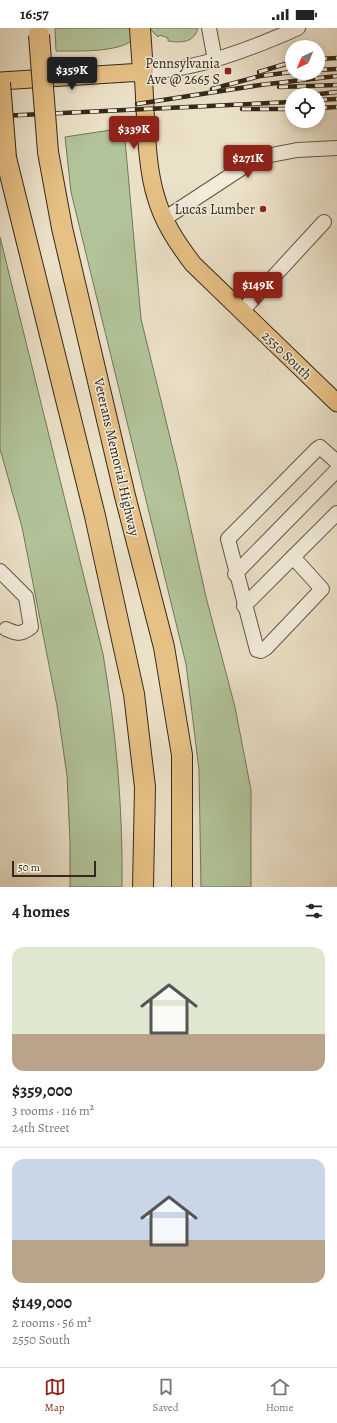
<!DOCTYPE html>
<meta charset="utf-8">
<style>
body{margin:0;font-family:Alegreya,serif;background:#f2f2f2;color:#222;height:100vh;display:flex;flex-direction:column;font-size:15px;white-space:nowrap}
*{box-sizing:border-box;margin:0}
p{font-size:13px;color:#767676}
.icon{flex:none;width:22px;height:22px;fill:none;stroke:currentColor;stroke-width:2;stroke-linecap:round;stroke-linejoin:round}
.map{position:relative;height:859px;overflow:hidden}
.sheet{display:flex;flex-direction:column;background:#fff;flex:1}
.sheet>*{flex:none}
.needle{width:26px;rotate:224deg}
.buttons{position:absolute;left:285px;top:12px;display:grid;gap:8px}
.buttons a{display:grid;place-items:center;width:40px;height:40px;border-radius:50%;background:#fff;box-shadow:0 2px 10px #0003;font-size:20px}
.scale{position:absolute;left:12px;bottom:10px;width:84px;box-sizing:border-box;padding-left:4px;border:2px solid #34291c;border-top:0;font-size:11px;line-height:14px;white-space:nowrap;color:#34291c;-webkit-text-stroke:3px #f2ecdb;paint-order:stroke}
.price{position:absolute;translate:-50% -34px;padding:0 9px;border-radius:4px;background:#8f2418;color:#fff;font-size:13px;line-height:26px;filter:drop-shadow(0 1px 2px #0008)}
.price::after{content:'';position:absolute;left:50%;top:24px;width:12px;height:9px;margin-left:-6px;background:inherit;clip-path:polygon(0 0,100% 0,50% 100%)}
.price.current{background:#222;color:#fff}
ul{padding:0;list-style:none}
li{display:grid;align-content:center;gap:8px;height:212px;padding:0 12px}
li+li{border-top:1px solid #e0e0e0}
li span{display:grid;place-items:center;height:124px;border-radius:12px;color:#555}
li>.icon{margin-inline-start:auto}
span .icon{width:72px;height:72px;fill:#fffc;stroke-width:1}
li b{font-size:17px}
h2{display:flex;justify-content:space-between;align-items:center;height:48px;padding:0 12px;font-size:17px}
.status{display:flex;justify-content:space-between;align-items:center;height:28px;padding:0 20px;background:#fff;direction:ltr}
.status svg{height:11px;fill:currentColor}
.menu{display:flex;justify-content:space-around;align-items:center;height:56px;border-top:1px solid #e0e0e0;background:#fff;font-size:11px;color:#767676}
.menu a{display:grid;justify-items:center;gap:2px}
.menu .current{color:#8f2418}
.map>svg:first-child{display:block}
</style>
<div class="status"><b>16:57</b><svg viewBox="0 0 49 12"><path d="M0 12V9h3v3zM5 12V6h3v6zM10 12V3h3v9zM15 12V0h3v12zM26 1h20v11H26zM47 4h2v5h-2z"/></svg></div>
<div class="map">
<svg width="337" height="859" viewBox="0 0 337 859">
<rect width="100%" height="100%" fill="#ebe1c8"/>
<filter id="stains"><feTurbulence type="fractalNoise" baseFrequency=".005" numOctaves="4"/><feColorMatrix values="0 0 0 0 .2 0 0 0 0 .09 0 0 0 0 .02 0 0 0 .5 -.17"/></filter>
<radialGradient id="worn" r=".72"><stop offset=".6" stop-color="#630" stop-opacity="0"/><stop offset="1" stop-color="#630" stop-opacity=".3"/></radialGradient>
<g fill="#b2c49a" stroke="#73765b">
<path d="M 55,0 L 132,0 L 133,11 C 121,25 74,23 56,23 Z"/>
<path d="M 149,0 L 198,0 C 194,15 181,15 168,13 L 168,10 L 160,7 L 158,9 Z"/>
<polygon points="124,100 141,291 177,438 206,569 235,679 251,762 251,859 201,859 199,742 186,636 71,164 65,109"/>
<path d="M 0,209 L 103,626 C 116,703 123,780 122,859 L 70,859 L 70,814 L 67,748 L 57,678 L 22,499 L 0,421 Z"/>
</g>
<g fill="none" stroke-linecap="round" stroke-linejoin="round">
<g stroke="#625747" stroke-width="16">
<g id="minor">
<polyline points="209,0 215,32"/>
<path d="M 143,44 C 157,43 172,42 186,39 C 225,31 262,16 298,0"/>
<polyline points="164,191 245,138 266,128 297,122 337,120"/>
<polyline points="242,283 324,194"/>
<polyline points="337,434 320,419 317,421 228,511 257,622 261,623 266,620 322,561 293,529 337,485"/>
<path d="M 0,543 L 26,569 L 31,599 C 21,607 17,606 6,601"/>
<polyline points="235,546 337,442"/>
<polyline points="244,578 293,529"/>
</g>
</g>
<g stroke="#34291c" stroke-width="19">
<path id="major" d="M 0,53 L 143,44 C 146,81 145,135 156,169 C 163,194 177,215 193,236 L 337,375"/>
</g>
<g stroke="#34291c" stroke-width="22">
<g id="highway">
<polyline points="140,0 143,44"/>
<polyline points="48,124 62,200 125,468 164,619 182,727 182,859"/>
<polyline points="6,130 95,488 134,666 145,759 143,859"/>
</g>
</g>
<use href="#minor" stroke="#f2ecdb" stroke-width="14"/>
<use href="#major" stroke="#e6c084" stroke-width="17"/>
<use href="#highway" stroke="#e6c084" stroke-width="20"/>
<g stroke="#34291c" stroke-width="4.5">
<g id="rail">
<polyline points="318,31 337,30"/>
<polyline points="318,42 337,41"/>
<polyline points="259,44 292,34"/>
<polyline points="279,59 337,57"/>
<polyline points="212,61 260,48 292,44"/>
<polyline points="311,67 337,64"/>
<polyline points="318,72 337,71"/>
<polyline points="137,76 260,57 337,48"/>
<polyline points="318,80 337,79"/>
<polyline points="242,81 292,81"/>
<polyline points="0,88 292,74"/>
</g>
</g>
<use href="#rail" stroke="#f2ecdb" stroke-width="3" stroke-dasharray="9" stroke-linecap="butt"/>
<g stroke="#34291c" stroke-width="22" stroke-linecap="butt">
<g id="highway-bridge">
<polyline points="39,7 48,124"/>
<polyline points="0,55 6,130"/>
</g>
</g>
<use href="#highway-bridge" stroke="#e6c084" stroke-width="20"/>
</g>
<g fill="#8f2418" stroke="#f2ecdb" stroke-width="1.5">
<rect x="224" y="39" width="8" height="8" rx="2"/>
<circle cx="263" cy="181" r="4"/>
</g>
<g text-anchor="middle" stroke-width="3" stroke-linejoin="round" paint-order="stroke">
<g font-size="14" fill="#34291c" stroke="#f2ecdb" text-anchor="end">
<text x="220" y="40">Pennsylvania<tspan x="220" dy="16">Ave @ 2665 S</tspan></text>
<text x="255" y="186">Lucas Lumber</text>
</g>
<g font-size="14" fill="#34291c" stroke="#f2ecdb">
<text transform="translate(287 327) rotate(44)" y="5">2550 South</text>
<text transform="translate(117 429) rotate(77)" y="5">Veterans Memorial Highway</text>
</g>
</g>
<rect width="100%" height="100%" filter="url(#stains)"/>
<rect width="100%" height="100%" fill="url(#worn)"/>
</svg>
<div class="buttons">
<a><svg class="needle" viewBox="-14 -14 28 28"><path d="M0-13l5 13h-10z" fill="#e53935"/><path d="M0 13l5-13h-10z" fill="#767676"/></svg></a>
<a><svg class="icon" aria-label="locate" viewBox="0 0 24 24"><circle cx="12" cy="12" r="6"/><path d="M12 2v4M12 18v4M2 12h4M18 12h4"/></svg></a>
</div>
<div class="scale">50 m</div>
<b class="price current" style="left:72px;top:63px">$359K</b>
<b class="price" style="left:134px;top:122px">$339K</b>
<b class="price" style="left:248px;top:151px">$271K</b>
<b class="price" style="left:258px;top:278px">$149K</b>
</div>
<section class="sheet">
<h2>4 homes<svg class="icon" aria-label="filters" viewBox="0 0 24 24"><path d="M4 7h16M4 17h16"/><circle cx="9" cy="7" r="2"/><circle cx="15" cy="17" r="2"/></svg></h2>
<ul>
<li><span style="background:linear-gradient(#dfe7d0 70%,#b9a48a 0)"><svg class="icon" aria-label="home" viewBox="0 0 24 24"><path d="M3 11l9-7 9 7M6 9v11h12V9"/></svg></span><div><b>$359,000</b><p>3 rooms · 116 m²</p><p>24th Street</p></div></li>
<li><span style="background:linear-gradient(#c9d6e8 65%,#b9a48a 0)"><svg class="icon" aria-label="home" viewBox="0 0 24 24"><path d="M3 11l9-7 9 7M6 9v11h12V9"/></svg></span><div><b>$149,000</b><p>2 rooms · 56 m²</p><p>2550 South</p></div></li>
</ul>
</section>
<nav class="menu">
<a class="current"><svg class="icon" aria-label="map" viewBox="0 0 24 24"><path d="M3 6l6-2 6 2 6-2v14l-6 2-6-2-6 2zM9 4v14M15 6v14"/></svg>Map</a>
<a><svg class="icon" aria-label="saved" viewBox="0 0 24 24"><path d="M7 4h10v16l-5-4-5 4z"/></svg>Saved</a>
<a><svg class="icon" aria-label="home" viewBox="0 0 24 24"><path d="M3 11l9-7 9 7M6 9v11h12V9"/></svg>Home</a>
</nav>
